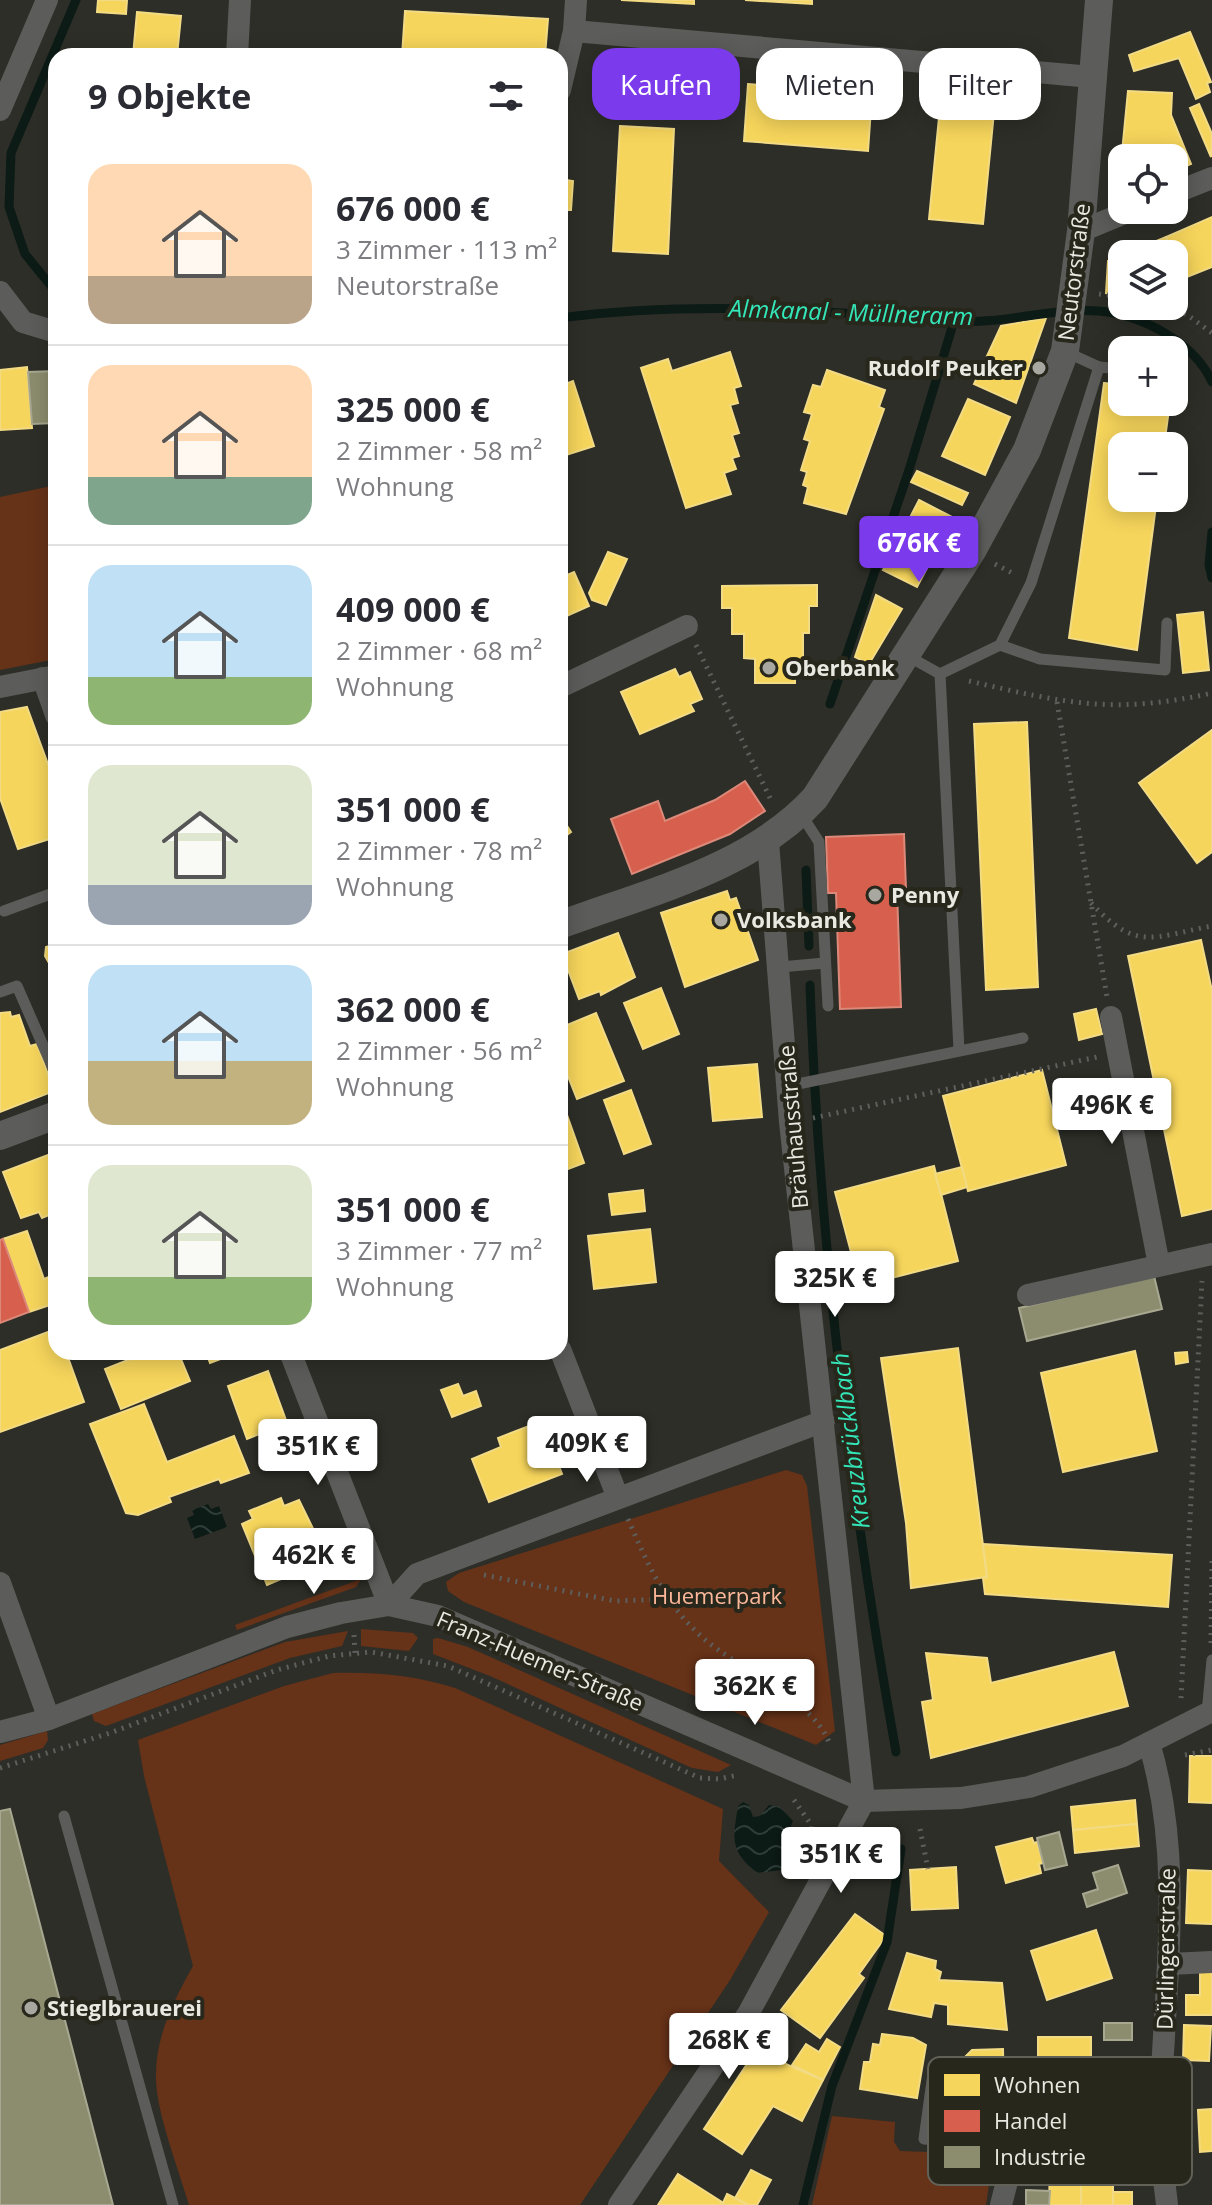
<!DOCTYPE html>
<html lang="de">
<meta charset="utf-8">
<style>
body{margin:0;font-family:"Open Sans",sans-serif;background:#f7f7f7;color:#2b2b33;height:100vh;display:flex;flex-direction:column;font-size:30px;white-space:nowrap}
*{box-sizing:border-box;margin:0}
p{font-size:26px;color:#7c7c81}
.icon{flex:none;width:44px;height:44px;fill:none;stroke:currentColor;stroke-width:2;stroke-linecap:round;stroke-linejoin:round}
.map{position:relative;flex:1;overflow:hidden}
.panel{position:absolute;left:48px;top:48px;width:520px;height:1312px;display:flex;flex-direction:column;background:#fff;border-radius:24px;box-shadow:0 4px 20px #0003}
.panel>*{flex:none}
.banner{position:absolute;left:592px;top:48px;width:500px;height:72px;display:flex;gap:16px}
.fabs{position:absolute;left:1108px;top:144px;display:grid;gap:16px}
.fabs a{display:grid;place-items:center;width:80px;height:80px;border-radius:16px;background:#fff;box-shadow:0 4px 20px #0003;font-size:40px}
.price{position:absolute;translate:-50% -68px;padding:0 18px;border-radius:8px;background:#fff;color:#222;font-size:26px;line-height:52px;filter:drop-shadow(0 2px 4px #0008)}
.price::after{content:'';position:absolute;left:50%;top:48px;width:24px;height:18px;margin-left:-12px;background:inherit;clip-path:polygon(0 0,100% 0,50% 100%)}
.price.on{background:#7c3aed;color:#fff}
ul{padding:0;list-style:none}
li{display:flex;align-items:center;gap:24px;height:200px;padding:0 40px}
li+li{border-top:2px solid #e1e1e2}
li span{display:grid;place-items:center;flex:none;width:224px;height:160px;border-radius:24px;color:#555}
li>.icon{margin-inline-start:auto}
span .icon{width:96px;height:96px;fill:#fffc;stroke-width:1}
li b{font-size:34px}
h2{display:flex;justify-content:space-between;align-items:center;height:96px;padding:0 40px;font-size:34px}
.pill{padding:0 28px;border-radius:24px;background:#fff;box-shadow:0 4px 20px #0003;font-size:28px;line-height:72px}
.pill.on{background:#7c3aed;color:#fff}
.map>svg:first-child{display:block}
</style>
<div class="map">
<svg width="1212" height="2205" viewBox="0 0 1212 2205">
<defs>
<pattern id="water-waves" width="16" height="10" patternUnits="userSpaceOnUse" patternTransform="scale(2)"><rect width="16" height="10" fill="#0c1b16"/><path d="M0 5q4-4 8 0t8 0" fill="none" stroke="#2f3c38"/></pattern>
</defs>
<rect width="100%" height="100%" fill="#2e2e28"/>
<g fill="#663218">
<polygon points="56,485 56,659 0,670 0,497"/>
<polygon points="786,1470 802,1475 807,1486 835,1731 816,1745 464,1602 448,1591 446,1582 459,1573"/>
<polygon points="361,1579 356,1587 237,1630 235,1625"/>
<polygon points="361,1629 413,1633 418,1638 409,1651 361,1646"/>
<polygon points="348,1631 342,1646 290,1658 106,1726 94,1721 92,1714 285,1642"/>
<polygon points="438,1638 468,1647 731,1765 718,1772 692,1768 490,1676 433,1654 433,1639"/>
<path d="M 333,1673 C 376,1672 413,1675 455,1688 L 723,1809 L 719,1861 L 769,1912 L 730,1980 L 580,2205 L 189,2205 C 179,2170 156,2112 156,2078 C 155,2037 174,2000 193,1966 L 144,1776 L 138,1740 L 284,1686 Z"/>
<polygon points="47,1731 48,1740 43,1748 0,1761 0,1745"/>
<polygon points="832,2116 895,2122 894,2142 900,2151 987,2154 992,2164 986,2205 812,2205"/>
</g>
<g fill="url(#water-waves)">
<polygon points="208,1504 211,1509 219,1506 227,1527 195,1539 187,1518 194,1515 192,1510"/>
<path d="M 743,1802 L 749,1805 L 753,1817 L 760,1816 L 769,1805 L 780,1807 L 793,1821 L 788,1834 L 797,1845 L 781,1870 L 757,1873 C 729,1850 733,1838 738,1806 Z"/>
</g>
<g fill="#f6d55c" stroke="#f2db84" stroke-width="2">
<polygon points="98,0 127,0 126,14 97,12"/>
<polygon points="621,0 694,0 694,4"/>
<polygon points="745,0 812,0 812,4"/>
<polygon points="405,11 548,19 545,56 402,56"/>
<polygon points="137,12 181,16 177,56 133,56"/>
<polygon points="1190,32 1211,82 1207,83 1210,92 1196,99 1179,58 1134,71 1129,55"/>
<polygon points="748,84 872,94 868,151 744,141"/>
<polygon points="1128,91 1172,93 1171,115 1191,164 1174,171 1174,158 1122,158 1122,175 1120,173"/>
<polygon points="941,97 995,102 983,224 929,219"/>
<polygon points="1199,104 1212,134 1211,157 1190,108"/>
<polygon points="620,126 674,129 668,254 613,251"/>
<polygon points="560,179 573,181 571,210 560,210"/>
<polygon points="1212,217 1212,267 1182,279 1166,237"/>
<polygon points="1166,237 1173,254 1125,254 1127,253"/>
<polygon points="1122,255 1122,295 1106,293 1108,261"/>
<polygon points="1174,258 1182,279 1174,283"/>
<polygon points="1046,318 1016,403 974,384 1001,326"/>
<polygon points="730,352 741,386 734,388 738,403 730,405 739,433 732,435 739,456 732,458 736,469 724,473 731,494 686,508 641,368 668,359 672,371"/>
<polygon points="27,367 32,428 0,430 0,370"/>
<polygon points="827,370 885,390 879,407 884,409 846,514 804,503 808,487 803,485 807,472 801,470 810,441 804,439 812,414 804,412 813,385 821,387"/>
<polygon points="573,381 594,446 560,457 560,386"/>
<polygon points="1104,383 1122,385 1122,402 1170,402 1164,446 1122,446 1122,498 1157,498 1137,650 1069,638"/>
<polygon points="968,399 1010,417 985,475 942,456"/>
<polygon points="917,471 968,493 962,505 911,482"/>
<polygon points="919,500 954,518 917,587 883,570"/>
<polygon points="608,552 627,559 606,605 592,600 589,593"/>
<polygon points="574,572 589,606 560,619 560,578"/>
<polygon points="817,585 817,606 809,606 809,633 803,633 803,661 795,661 795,683 755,683 755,659 744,658 744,634 732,634 732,608 722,608 722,586"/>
<polygon points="876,595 902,609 869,664 855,657"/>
<polygon points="1203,612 1209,670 1183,673 1177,615"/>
<polygon points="675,669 679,677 690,672 702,699 690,704 694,711 640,734 621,692"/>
<polygon points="27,707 56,786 56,837 18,849 0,798 0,712"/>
<polygon points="1027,722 1038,987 986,990 974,724"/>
<polygon points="1212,730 1212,852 1197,863 1139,783"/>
<polygon points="560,815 571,832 560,840"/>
<polygon points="727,891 730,900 736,898 758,960 685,987 661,913"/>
<polygon points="618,933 635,977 601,995 600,991 579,999 562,954"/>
<polygon points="1201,940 1212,991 1212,1209 1182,1216 1128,956"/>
<polygon points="56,944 56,975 45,956 46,947"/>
<polygon points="661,988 679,1034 643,1049 624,1003"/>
<polygon points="1096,1009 1102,1034 1079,1040 1074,1014"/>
<polygon points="10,1012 11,1017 19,1015 30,1046 37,1044 54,1091 0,1112 0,1013"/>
<polygon points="596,1013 624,1081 577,1099 560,1056 560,1028"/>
<polygon points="757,1064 762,1117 713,1121 708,1068"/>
<polygon points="1042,1070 1066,1165 968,1191 943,1096"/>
<polygon points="631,1090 651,1144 624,1154 604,1100"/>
<polygon points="567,1115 584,1163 560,1172 560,1117"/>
<polygon points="56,1152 56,1212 42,1218 39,1212 21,1218 3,1172"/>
<polygon points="934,1166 958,1261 860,1286 835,1192"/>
<polygon points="962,1167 967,1187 941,1195 935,1174"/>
<polygon points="643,1190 645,1211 612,1215 609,1194"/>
<polygon points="650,1229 656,1282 594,1289 588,1236"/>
<polygon points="27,1231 44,1279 56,1274 56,1303 29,1312 3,1239"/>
<polygon points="56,1329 56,1352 66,1352 84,1402 0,1432 0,1350"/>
<polygon points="958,1348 987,1577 911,1588 906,1523 881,1358"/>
<polygon points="1135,1351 1157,1451 1063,1472 1041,1373"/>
<polygon points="148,1352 178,1352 190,1381 121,1409 105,1369"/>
<polygon points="206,1352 239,1352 210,1363"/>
<polygon points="1187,1352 1188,1362 1176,1364 1175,1353"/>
<polygon points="268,1371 287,1423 247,1439 228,1386"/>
<polygon points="458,1384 463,1396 476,1391 481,1406 452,1417 441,1390"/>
<polygon points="144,1404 167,1462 234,1436 249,1473 221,1483 219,1479 169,1497 171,1502 138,1515 126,1513 90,1424"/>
<polygon points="542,1421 562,1474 489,1502 472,1459 501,1447 498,1438"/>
<polygon points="281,1498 284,1506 299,1500 326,1555 301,1565 303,1570 267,1585 242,1524 253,1519 249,1511"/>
<polygon points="983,1544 1172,1555 1168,1607 985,1594 983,1578 987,1577"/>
<polygon points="1114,1652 1128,1706 931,1758 922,1702 933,1700 926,1653 987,1658 991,1683"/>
<polygon points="1190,1756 1212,1756 1212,1803 1189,1802"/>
<polygon points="1135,1800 1137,1824 1073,1830 1071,1807"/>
<polygon points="1137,1824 1139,1846 1075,1853 1073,1830"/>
<polygon points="1032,1838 1034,1843 1037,1842 1043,1863 1039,1864 1041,1873 1006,1883 996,1847"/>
<polygon points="956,1867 958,1908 912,1910 910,1870"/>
<polygon points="1188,1870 1212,1871 1212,1924 1186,1923"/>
<polygon points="855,1914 886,1936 859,1974 864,1978 820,2038 781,2010"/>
<polygon points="1096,1930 1112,1978 1047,2000 1031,1951"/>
<polygon points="907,1953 936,1961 935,1969 941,1972 939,1980 1002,1983 1007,2030 948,2024 948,2005 934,2003 931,2017 889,2009"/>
<polygon points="1200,1972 1212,1972 1212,2015 1186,2015 1186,1995 1200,1995"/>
<polygon points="1184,2025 1211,2026 1209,2061 1183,2060"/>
<polygon points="882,2034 913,2038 926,2045 917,2098 860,2089 864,2062 870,2062 873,2044 880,2045"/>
<polygon points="1038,2037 1091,2037 1091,2073 1054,2073 1055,2077 1038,2077"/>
<polygon points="827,2039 840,2047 823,2080 792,2065 806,2044 819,2052"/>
<polygon points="759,2046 788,2065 823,2080 802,2121 773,2106 742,2154 704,2129"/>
<polygon points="1003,2049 1004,2099 949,2101 947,2063 960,2062 972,2050"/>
<polygon points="1212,2109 1212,2151 1200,2152 1198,2110"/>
<polygon points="1050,2162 1081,2162 1081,2205 1049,2205"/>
<polygon points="1081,2162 1113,2163 1113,2205 1081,2205"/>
<polygon points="751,2170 771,2180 757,2205 748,2205 735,2198"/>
<polygon points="678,2174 722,2202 720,2205 658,2205"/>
<rect x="1113" y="2192" width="19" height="13"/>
<polygon points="727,2194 735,2198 748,2205 722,2205"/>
</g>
<g fill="#d6604d" stroke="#dc897a" stroke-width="2">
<polygon points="745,781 765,811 730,834 632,874 611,819 658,801 665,821 715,800"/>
<polygon points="904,834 906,890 897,891 901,1007 840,1009 836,893 828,893 826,837"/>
<polygon points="3,1239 29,1312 0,1323 0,1240"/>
</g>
<g fill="#8c8c6e" stroke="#a8a891" stroke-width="2">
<polygon points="56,371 56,423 32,424 28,372"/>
<polygon points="1154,1276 1162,1309 1027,1341 1019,1308"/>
<polygon points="10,1809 113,2205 0,2205 0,1811"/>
<polygon points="1059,1832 1067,1865 1045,1870 1037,1838"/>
<polygon points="1118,1865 1127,1893 1087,1907 1083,1894 1098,1889 1093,1873"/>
<rect x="1104" y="2023" width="28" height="17"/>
<polygon points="1026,2190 1050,2191 1049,2205 1026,2205"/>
</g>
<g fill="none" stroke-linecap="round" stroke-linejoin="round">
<g stroke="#0c1b16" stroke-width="9">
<polyline points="56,292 25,254 9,207 11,153 76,0"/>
<path d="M 560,318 C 691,301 822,310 954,321 C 1002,325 1051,307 1099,311 C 1142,315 1194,342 1212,382"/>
<polyline points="1212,532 1209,565 1212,578"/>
<polyline points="830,704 909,470 954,321"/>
<polyline points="806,870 809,946"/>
<path d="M 810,985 C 819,1240 851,1501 896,1752"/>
<polyline points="803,2205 832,2086 887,1942 901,1849"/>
</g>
<g stroke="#5e5f5c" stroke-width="5" stroke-dasharray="2 6" stroke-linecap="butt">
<polyline points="1099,294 1122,297"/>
<polyline points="1161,306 1186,314 1212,333"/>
<polyline points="995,564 1014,574"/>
<polyline points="696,645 772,802"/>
<path d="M 969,681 C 1064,703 1114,715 1212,693"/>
<polyline points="1057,702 1107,997"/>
<path d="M 1091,903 C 1137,952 1152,937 1212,926"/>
<polyline points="813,1118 1097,1057"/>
<path d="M 628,1519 C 648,1565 665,1604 703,1638 C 737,1668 815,1700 830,1745"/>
<polyline points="484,1575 615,1601 666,1599"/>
<polyline points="354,1635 355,1654"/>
<polyline points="1211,1643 1212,1560"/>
<polyline points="1181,1698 1202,1281"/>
<polyline points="1185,1755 1212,1750"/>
<polyline points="0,1768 110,1733 277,1670 329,1656 371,1652 448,1666 700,1778 719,1779 738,1775"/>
<polyline points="794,1800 812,1826 809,1847"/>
<polyline points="920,1829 928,1869"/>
</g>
<g stroke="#5c5d5b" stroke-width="11">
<polyline points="1099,367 1122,369"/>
<polyline points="1000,645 1040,659 1165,670 1167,623"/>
<polyline points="906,655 940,674 1000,645 1031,583 1099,367 1066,352"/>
<polyline points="940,674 959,1050"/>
<polyline points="801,814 819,842 828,1006"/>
<polyline points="4,911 56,892"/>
<polyline points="780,967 825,963"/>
<polyline points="0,992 17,986 56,1075"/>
<polyline points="788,1086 1023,1038"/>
<polyline points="1207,1713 1212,1660"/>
<polyline points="64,1816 173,2205"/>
<polyline points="934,2066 924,2139 1016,2146"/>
</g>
<g stroke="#5c5d5b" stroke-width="22">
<polyline points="574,31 1092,77"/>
<polyline points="237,56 240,0"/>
<polyline points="560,90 574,31 576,0"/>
<polyline points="0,110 47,0"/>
<polyline points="1174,193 1212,178"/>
<polyline points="1081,231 1132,210"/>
<polyline points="0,292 23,322 56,332"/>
<polyline points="43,678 56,715"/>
<polyline points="0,687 56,676"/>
<polyline points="560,687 687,626"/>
<polyline points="1111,1017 1159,1265"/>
<polyline points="1028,1295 1212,1254"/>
<polyline points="560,1349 618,1498"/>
<polyline points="290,1352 389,1605 417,1574 824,1421"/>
<polyline points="0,1583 49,1719"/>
<polyline points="0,1732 49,1719 287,1627 341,1613 389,1605 438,1616 864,1801 961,1798 1029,1787 1123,1756 1212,1711"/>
<path d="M 1149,1743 C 1188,1871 1160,2008 1160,2138 C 1160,2160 1165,2183 1167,2205"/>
<polyline points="1169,1964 1212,1962"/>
<polyline points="619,2205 748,2014 864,1801 790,1122 768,841"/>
<polyline points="1001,2205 1016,2146 1160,2140"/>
</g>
<g stroke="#5c5d5b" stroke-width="28">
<path d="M 560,925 C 648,892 750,869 815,798 L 972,551 L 1027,450 L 1065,351 L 1081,231 L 1099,0"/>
<polyline points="0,1136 56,1115"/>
</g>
</g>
<g fill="#a8a8a1" stroke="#27271c" stroke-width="3">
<circle cx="1039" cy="368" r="8"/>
<circle cx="769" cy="668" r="8"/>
<circle cx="875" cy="895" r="8"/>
<circle cx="721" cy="920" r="8"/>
<circle cx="31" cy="2008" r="8"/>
</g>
<g text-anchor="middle" stroke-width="8" stroke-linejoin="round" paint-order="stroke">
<g font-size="22" fill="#e9e9e2" stroke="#27271c">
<text transform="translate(1074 272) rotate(-83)" y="8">Neutorstraße</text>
<text transform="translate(793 1127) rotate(-95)" y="8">Bräuhausstraße</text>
<text transform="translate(540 1661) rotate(23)" y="8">Franz-Huemer-Straße</text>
<text transform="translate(1166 1949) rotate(-89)" y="8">Dürlingerstraße</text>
</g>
<g font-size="22" font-weight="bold" fill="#e9e9e2" stroke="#27271c" text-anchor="start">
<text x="1023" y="376" text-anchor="end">Rudolf Peuker</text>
<text x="785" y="676">Oberbank</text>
<text x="891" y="903">Penny</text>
<text x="737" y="928">Volksbank</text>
<text x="47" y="2016">Stieglbrauerei</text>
</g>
<g font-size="22" fill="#fdb799" stroke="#27271c">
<text x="717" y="1604">Huemerpark</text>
</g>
<g font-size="24" font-style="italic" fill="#33e7b9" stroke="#27271c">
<text transform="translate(851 313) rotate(2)" y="8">Almkanal - Müllnerarm</text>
<text transform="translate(851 1441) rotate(-97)" y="8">Kreuzbrücklbach</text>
</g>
</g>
<rect x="928" y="2057" width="264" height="128" rx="12" fill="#27271c" stroke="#616157" stroke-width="2"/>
<rect x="944" y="2074" width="36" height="22" fill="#f6d55c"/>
<rect x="944" y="2110" width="36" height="22" fill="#d6604d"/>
<rect x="944" y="2146" width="36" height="22" fill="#8c8c6e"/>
<g font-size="22" fill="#e9e9e2">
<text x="994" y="2093">Wohnen</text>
<text x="994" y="2129">Handel</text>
<text x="994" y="2165">Industrie</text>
</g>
</svg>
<div class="fabs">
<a><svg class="icon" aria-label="locate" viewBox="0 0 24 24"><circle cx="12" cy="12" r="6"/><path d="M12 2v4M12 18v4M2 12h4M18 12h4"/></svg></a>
<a><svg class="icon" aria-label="layers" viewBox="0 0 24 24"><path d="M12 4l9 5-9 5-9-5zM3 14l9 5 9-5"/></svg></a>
<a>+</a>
<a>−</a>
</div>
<b class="price on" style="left:919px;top:584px">676K €</b>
<b class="price" style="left:1112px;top:1146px">496K €</b>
<b class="price" style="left:835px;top:1319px">325K €</b>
<b class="price" style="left:587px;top:1484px">409K €</b>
<b class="price" style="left:318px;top:1487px">351K €</b>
<b class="price" style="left:314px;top:1596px">462K €</b>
<b class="price" style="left:755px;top:1727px">362K €</b>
<b class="price" style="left:841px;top:1895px">351K €</b>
<b class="price" style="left:729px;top:2081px">268K €</b>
<div class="banner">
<a class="pill on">Kaufen</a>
<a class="pill">Mieten</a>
<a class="pill">Filter</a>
</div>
<section class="panel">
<h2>9 Objekte<svg class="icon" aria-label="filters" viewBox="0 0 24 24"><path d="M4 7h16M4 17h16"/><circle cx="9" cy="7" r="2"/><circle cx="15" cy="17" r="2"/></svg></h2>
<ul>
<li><span style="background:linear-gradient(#ffd9b3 70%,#b9a48a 0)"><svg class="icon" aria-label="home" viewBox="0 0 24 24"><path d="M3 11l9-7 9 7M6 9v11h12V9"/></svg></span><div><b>676 000 €</b><p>3 Zimmer · 113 m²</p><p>Neutorstraße</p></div></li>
<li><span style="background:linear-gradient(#ffd9b3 70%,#7fa58c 0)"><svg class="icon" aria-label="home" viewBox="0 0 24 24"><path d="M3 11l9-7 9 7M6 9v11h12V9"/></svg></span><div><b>325 000 €</b><p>2 Zimmer · 58 m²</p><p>Wohnung</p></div></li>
<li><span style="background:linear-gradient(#bfe0f5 70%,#8fb573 0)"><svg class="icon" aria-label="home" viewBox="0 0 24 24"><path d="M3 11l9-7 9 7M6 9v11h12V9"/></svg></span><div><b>409 000 €</b><p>2 Zimmer · 68 m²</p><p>Wohnung</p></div></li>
<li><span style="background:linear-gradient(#dfe7d0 75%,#9aa5b1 0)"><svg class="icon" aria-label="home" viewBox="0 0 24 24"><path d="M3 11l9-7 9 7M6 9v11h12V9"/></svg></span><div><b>351 000 €</b><p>2 Zimmer · 78 m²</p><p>Wohnung</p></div></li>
<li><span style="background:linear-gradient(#bfe0f5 60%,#c2b280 0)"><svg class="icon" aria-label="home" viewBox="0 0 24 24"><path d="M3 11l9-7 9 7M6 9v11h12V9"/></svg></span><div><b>362 000 €</b><p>2 Zimmer · 56 m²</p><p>Wohnung</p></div></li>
<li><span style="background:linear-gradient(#dfe7d0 70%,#8fb573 0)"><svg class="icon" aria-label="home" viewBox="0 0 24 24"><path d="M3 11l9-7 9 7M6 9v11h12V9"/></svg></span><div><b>351 000 €</b><p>3 Zimmer · 77 m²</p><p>Wohnung</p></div></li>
</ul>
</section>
</div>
